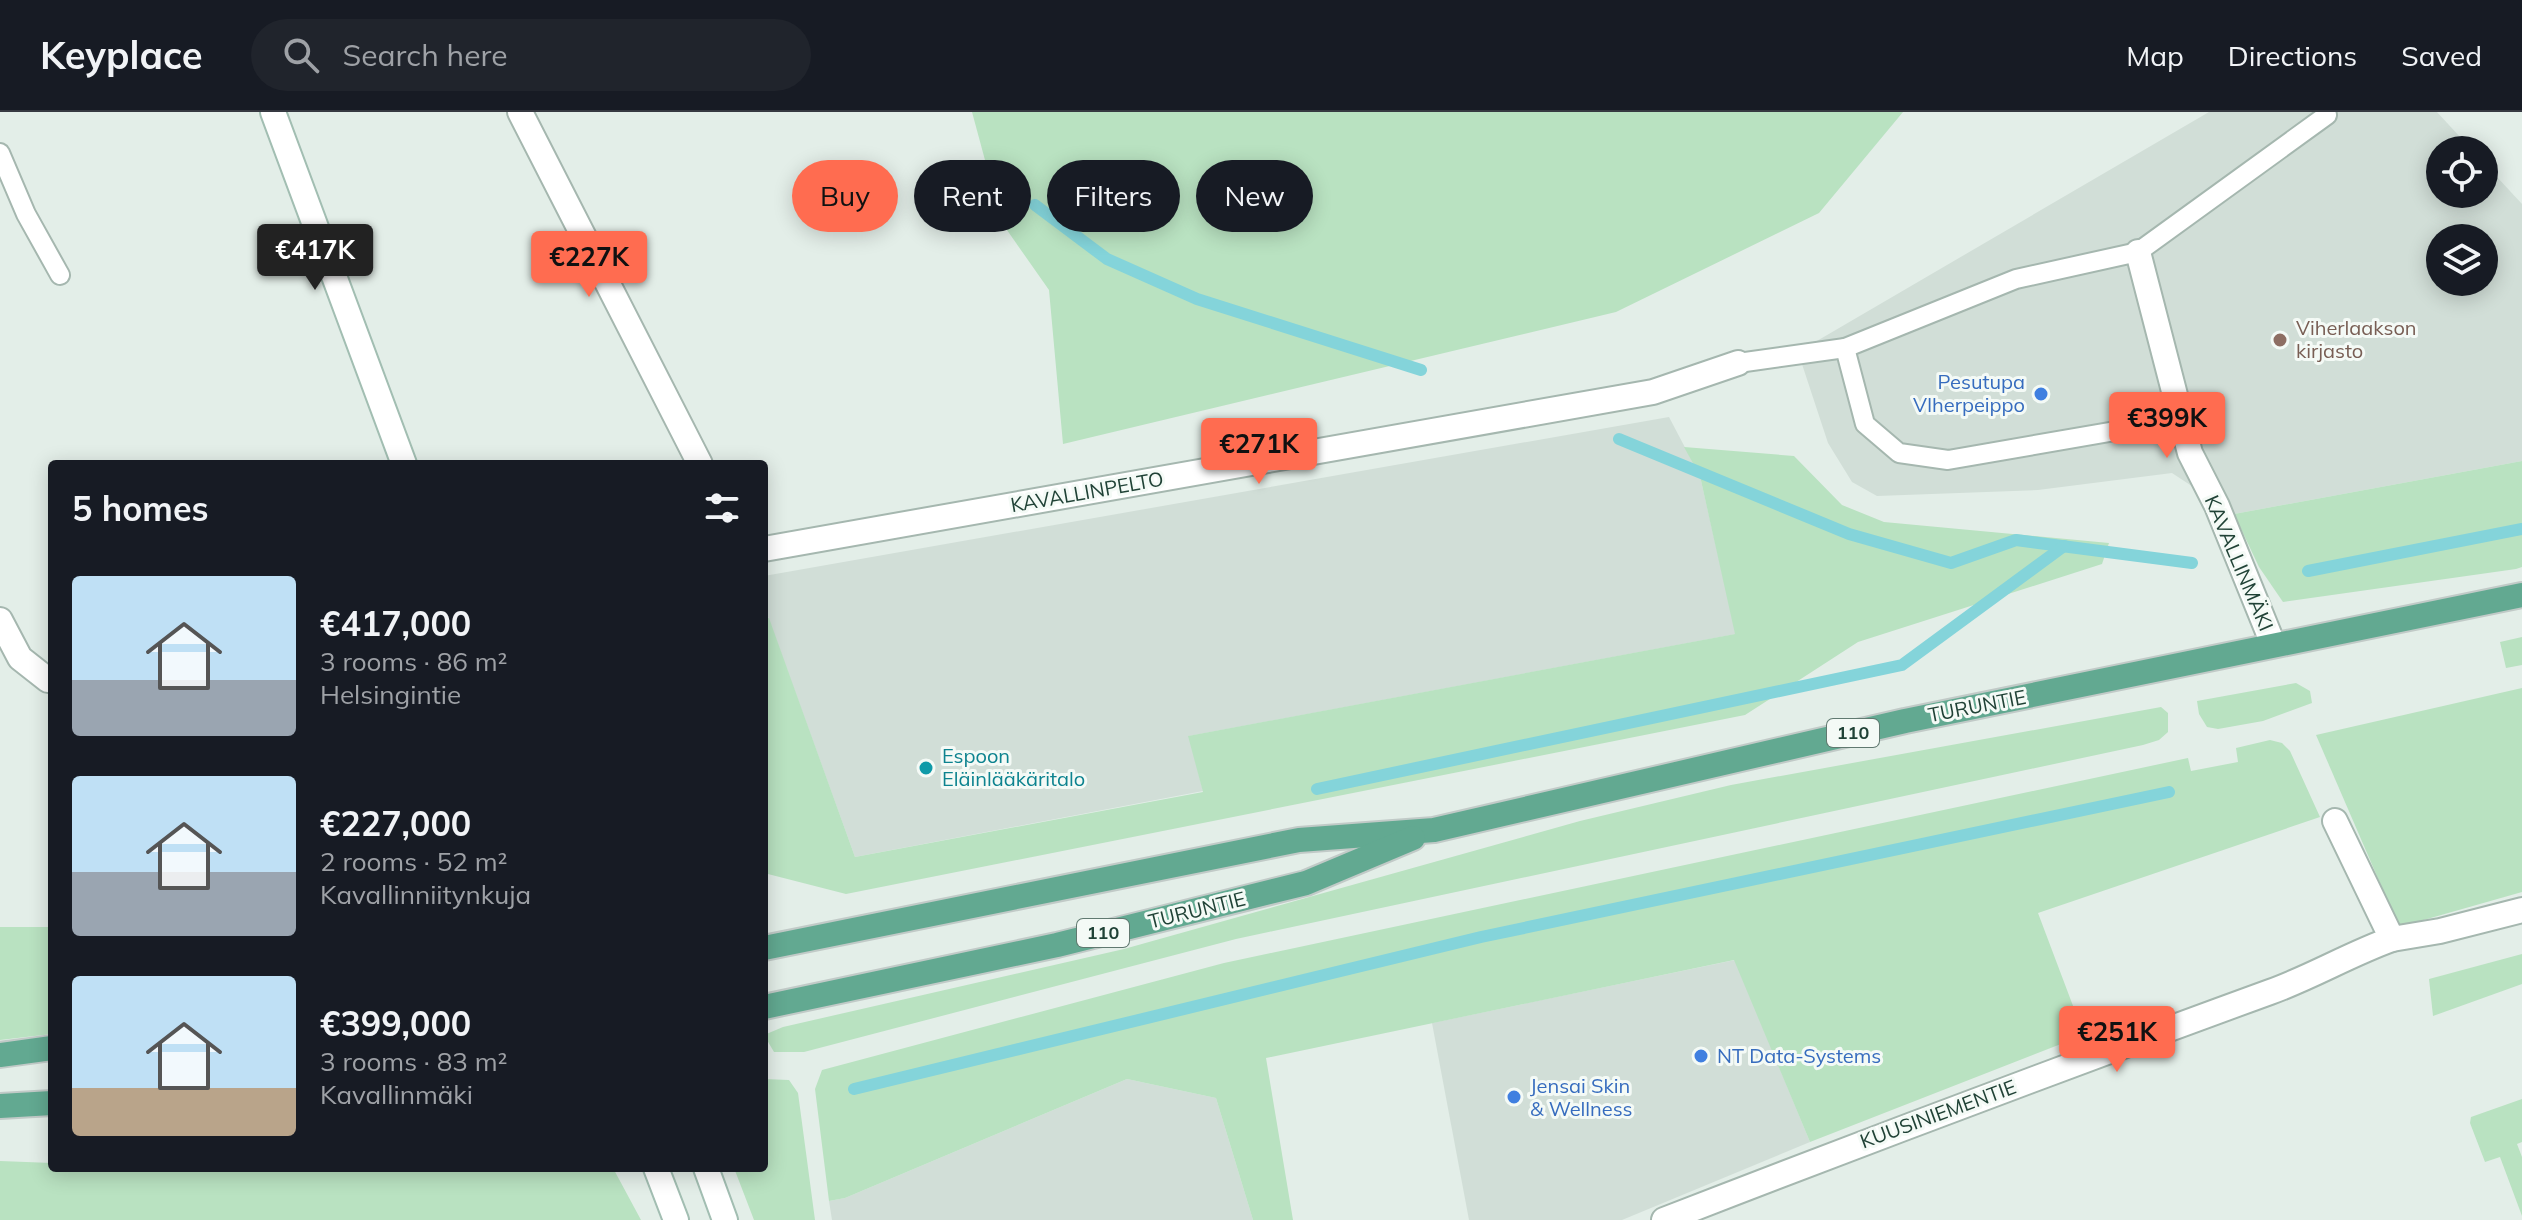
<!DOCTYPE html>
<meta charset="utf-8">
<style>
body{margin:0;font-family:Mulish,sans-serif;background:#20242c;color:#f1f3f6;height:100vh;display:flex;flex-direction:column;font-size:30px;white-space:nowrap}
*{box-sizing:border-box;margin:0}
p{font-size:26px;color:#9ea1a6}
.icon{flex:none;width:44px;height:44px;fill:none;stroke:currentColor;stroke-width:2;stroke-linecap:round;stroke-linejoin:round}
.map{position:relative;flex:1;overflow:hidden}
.drawer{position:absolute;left:48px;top:348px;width:720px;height:712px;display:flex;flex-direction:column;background:#171b24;border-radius:8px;box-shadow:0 4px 20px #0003}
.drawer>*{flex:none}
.banner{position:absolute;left:792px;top:48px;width:760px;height:72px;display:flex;gap:16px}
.buttons{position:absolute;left:2426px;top:24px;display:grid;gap:16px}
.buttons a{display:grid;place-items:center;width:72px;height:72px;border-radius:50%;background:#171b24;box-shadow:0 4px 20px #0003;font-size:40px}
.price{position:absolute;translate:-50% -68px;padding:0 18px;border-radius:8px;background:#ff6c50;color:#111;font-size:26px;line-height:52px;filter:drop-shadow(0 2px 4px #0008)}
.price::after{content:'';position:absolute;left:50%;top:48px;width:24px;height:18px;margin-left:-12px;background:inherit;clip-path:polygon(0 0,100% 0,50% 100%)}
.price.on{background:#222;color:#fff}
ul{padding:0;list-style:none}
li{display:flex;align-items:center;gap:24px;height:200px;padding:0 24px}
li span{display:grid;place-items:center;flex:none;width:224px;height:160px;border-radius:8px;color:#555}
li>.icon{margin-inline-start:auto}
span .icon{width:96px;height:96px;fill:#fffc;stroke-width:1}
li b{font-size:34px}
h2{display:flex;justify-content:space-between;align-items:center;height:96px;padding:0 24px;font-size:34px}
.tag{padding:0 28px;border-radius:36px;background:#171b24;box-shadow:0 4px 20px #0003;font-size:28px;line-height:72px}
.tag.on{background:#ff6c50;color:#111}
header{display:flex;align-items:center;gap:48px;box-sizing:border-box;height:112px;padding:0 40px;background:#171b24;border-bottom:2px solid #363941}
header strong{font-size:38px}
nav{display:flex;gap:44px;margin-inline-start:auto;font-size:28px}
.search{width:560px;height:72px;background:#20242c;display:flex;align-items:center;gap:20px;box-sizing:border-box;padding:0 28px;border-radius:44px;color:#9ea1a6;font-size:30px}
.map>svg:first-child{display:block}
</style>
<header>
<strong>Keyplace</strong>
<div class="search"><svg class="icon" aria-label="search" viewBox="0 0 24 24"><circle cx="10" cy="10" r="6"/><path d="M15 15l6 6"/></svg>Search here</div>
<nav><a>Map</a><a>Directions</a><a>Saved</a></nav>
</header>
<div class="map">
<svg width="2522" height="1108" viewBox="0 0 2522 1108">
<rect width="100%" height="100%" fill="#e3eee8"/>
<g fill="#d1ded7" fill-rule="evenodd">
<path d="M 2209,0 L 2437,0 L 2472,38 L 2440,38 L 2440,82 L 2484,82 L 2484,51 L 2522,92 L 2522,349 L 2234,402 L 2172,361 L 2038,378 L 1877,384 L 1852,370 L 1828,331 L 1798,240 ZM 2440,126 L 2484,126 L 2484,170 L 2440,170 Z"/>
<polygon points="1669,305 1700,364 1736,522 1189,624 1203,679 855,745 764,494 764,464"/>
<polygon points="1735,848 1810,1030 1622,1108 1469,1108 1432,911"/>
<polygon points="1127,967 1216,986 1253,1108 832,1108 829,1089 845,1086"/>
</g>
<g fill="#b9e2c1">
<polygon points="972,0 1903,0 1819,101 1616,200 1063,332 1049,178 1002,111"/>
<polygon points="1684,335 1794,344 1842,393 1884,410 2109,431 2102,452 1858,530 1745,603 846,782 764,761 764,507 769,506 855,745 1203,680 1188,624 1735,522 1700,364"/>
<polygon points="2522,349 2522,455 2516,457 2283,490 2259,455 2234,402"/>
<polygon points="2522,525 2522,553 2506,556 2500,530"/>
<polygon points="2296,571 2310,579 2312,591 2263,609 2218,617 2207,615 2199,602 2197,589"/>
<polygon points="2522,576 2522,780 2399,815 2316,623"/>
<polygon points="2161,595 2168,601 2168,620 2159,628 2143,633 1236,827 804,940 774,940 764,923 783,915 1124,837 1580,709 1731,673"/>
<polygon points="2270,628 2282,631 2290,639 2320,705 2038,801 2084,923 1810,1030 1734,848 1266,946 1293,1108 1253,1108 1216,986 1127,967 845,1086 829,1089 815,977 822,958 1224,851 2188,646 2191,659 2238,650 2236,636"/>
<polygon points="52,815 52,922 0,928 0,815"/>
<polygon points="2522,842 2522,872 2433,904 2429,867"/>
<polygon points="764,967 789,968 798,981 815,1108 754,1108 734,1056 764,1056"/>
<polygon points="2522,987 2522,1030 2517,1032 2522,1045 2522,1104 2500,1045 2485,1050 2470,1011 2471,1005"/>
<polygon points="0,1049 52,1051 52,1056 613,1056 641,1108 0,1108"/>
</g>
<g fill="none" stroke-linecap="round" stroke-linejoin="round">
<g stroke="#84d4da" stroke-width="12">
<polyline points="1035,93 1107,147 1197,187 1421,258"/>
<polyline points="1619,327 1849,422 1951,451 2016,428 2192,451"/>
<polyline points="2308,459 2522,417"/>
<polyline points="1317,677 1902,553 2064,434"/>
<polyline points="854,977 1481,825 2169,680"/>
</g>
<g stroke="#a5b7af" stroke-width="22">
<g id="lane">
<polyline points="0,41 26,102 60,163"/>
<polyline points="1845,236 1865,312 1899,341 1948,348 2179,308"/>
<polyline points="1738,251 1845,236 2016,167 2138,140 2327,3"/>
</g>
</g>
<g stroke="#a5b7af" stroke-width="28">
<g id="street">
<polyline points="520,0 700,352"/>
<polyline points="2138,140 2190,341 2217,394 2273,532"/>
<polyline points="764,437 1653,280 1738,251"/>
<polyline points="0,508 20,546 48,568"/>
<polyline points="2392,827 2440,819 2522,798"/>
<path d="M 1664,1108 C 1865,1030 2067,954 2270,880 C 2312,865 2350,842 2392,827 L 2335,709"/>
</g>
</g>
<g stroke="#a2beb2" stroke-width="28">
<g id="secondary">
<polyline points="273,0 404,352"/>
<polyline points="656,1056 676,1108"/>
<polyline points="706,1056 725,1108"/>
</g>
</g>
<g stroke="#c1cac7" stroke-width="28">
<g id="primary">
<polyline points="764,836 1299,728 1434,718 1905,609 2522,483"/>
<polyline points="764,895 1057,833 1306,771 1413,726"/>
<polyline points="0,943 52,936"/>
<polyline points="0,994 52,991"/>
</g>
</g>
<use href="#lane" stroke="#fff" stroke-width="18"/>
<use href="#street" stroke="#fff" stroke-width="24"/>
<use href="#secondary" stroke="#fff" stroke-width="24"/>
<use href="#primary" stroke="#62a991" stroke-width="24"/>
</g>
<circle fill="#8d6e63" stroke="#f4faf6" stroke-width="3" cx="2280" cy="228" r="8"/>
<g fill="#3f7fe0" stroke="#f4faf6" stroke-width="3">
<circle cx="2041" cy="282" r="8"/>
<circle cx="1701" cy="944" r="8"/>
<circle cx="1514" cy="985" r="8"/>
</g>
<circle fill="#0f9aa8" stroke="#f4faf6" stroke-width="3" cx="926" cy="656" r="8"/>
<g text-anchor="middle" stroke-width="6" stroke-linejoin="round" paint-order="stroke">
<g fill="#f4faf6" stroke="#607970" stroke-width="2">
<rect x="1827" y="607" width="52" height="28" rx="6"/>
<rect x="1077" y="807" width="52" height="28" rx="6"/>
</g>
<g font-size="18" font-weight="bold" fill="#204236">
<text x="1853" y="627">110</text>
<text x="1103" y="827">110</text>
</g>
<g font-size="20" fill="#785e54" stroke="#f4faf6" text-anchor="start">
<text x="2296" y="223">Viherlaakson<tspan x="2296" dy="23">kirjasto</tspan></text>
</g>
<g font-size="20" fill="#366cbe" stroke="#f4faf6" text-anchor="start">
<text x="2025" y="277" text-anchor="end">Pesutupa<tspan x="2025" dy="23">VIherpeippo</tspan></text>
<text x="1717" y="951">NT Data-Systems</text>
<text x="1530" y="981">Jensai Skin<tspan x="1530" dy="23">&amp; Wellness</tspan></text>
</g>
<g font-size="20" fill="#204236" stroke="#f4faf6">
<text transform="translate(1087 380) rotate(-10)" y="7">KAVALLINPELTO</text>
<text transform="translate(2239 451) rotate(67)" y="7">KAVALLINMÄKI</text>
<text transform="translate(1977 594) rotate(-11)" y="7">TURUNTIE</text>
<text transform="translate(1197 798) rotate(-14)" y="7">TURUNTIE</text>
<text transform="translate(1938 1002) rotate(-20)" y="7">KUUSINIEMENTIE</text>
</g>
<g font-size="20" fill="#0d838f" stroke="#f4faf6" text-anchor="start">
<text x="942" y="651">Espoon<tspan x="942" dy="23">Eläinlääkäritalo</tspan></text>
</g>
</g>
</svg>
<div class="buttons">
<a><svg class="icon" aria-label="locate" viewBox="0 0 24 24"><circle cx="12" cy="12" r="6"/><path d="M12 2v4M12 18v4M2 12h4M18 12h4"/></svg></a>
<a><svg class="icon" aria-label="layers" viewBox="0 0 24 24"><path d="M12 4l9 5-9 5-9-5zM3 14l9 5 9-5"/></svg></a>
</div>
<b class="price on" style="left:315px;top:180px">€417K</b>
<b class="price" style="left:589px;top:187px">€227K</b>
<b class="price" style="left:2167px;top:348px">€399K</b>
<b class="price" style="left:1259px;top:374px">€271K</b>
<b class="price" style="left:2117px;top:962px">€251K</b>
<div class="banner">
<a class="tag on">Buy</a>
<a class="tag">Rent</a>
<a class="tag">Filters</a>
<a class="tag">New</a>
</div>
<section class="drawer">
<h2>5 homes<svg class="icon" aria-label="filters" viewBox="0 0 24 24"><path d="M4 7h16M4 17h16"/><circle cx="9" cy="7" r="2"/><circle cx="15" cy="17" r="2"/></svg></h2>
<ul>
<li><span style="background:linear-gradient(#bfe0f5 65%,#9aa5b1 0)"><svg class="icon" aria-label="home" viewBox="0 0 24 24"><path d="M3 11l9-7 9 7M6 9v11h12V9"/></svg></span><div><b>€417,000</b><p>3 rooms · 86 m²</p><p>Helsingintie</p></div></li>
<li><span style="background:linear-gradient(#bfe0f5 60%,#9aa5b1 0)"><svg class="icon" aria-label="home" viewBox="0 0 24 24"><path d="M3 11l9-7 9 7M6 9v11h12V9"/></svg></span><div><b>€227,000</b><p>2 rooms · 52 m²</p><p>Kavallinniitynkuja</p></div></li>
<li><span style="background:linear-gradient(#bfe0f5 70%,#b9a48a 0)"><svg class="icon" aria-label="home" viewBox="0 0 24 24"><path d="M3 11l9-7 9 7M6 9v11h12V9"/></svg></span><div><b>€399,000</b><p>3 rooms · 83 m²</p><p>Kavallinmäki</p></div></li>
</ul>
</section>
</div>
